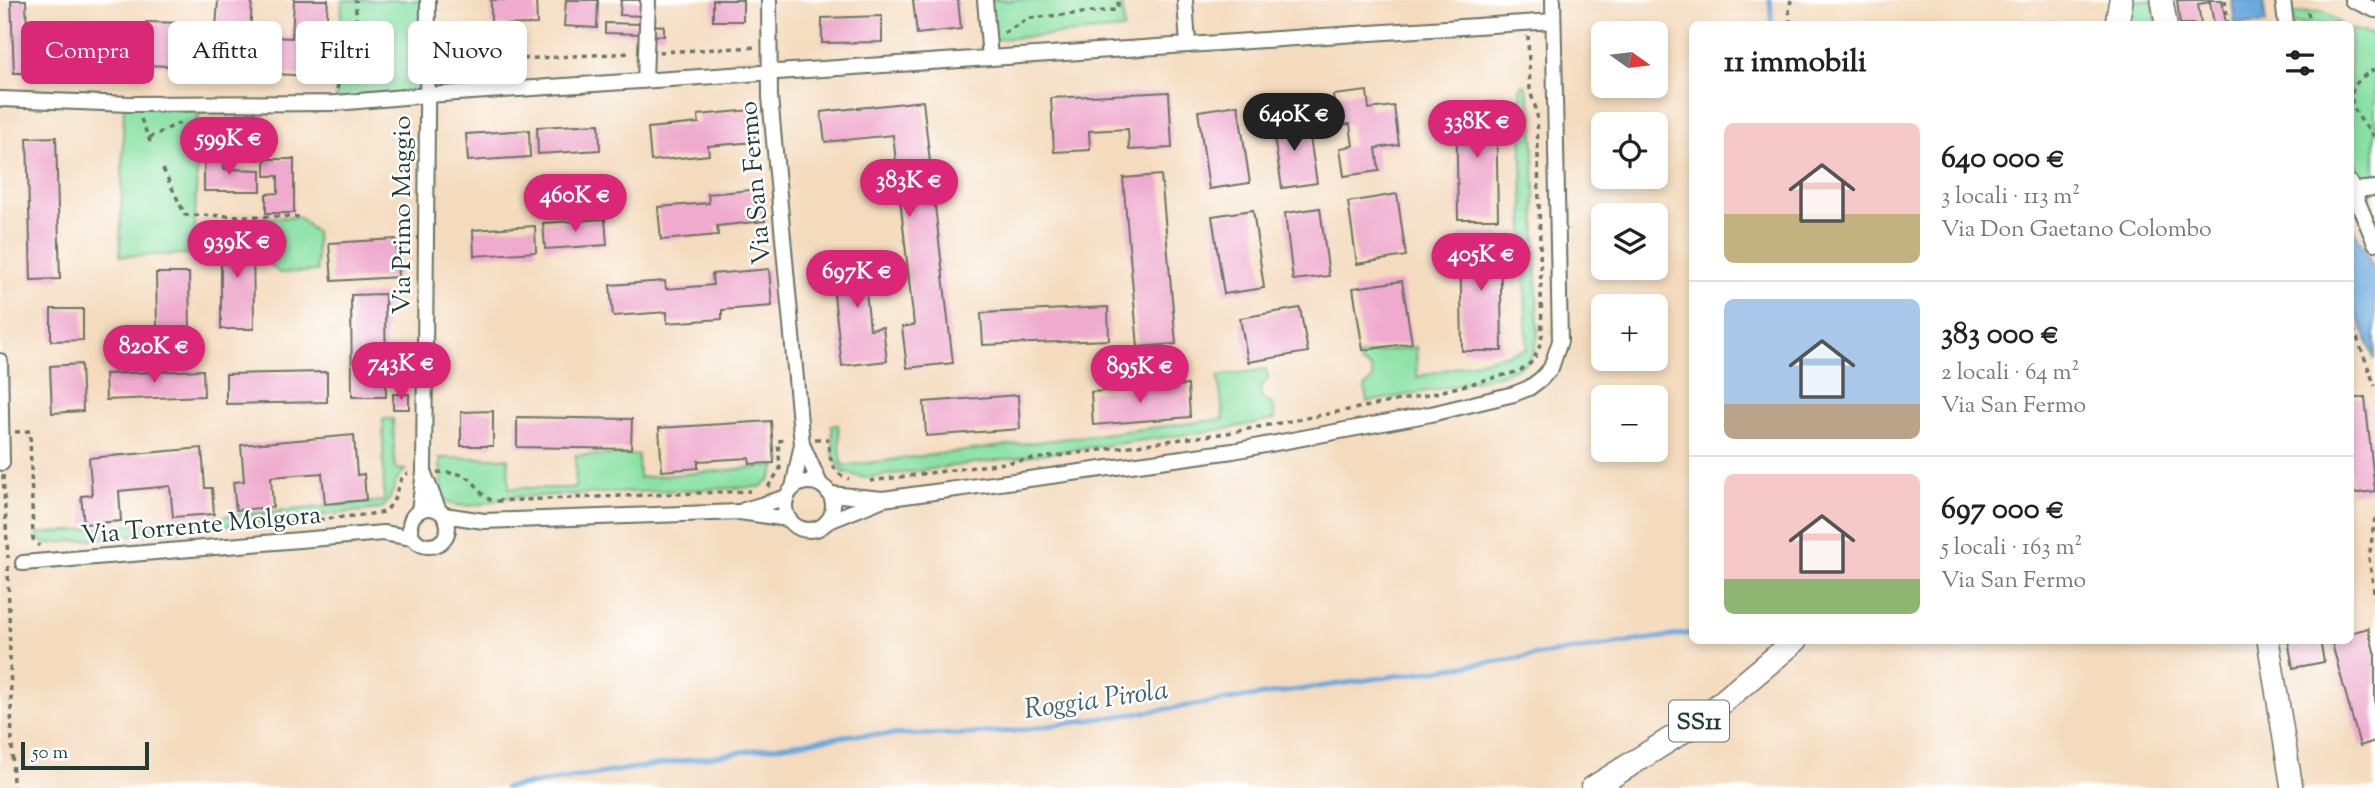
<!DOCTYPE html>
<html lang="it">
<meta charset="utf-8">
<style>
body{margin:0;font-family:"Sorts Mill Goudy",serif;background:#f2f2f2;color:#222;height:100vh;display:flex;flex-direction:column;font-size:26px;white-space:nowrap}
*{box-sizing:border-box;margin:0}
p{font-size:23px;color:#767676}
.icon{flex:none;width:38px;height:38px;fill:none;stroke:currentColor;stroke-width:2;stroke-linecap:round;stroke-linejoin:round}
.map{position:relative;flex:1;overflow:hidden}
.sheet{position:absolute;left:1689px;top:21px;width:665px;height:623px;display:flex;flex-direction:column;background:#fff;border-radius:10px;box-shadow:0 4px 10px #0003}
.sheet>*{flex:none}
.banner{position:absolute;left:21px;top:21px;width:665px;height:63px;display:flex;gap:14px}
.needle{width:46px;rotate:104deg}
.controls{position:absolute;left:1591px;top:21px;display:grid;gap:14px}
.controls a{display:grid;place-items:center;width:77px;height:77px;border-radius:10px;background:#fff;box-shadow:0 4px 10px #0003;font-size:35px}
.scale{position:absolute;left:21px;bottom:18px;width:128px;box-sizing:border-box;padding-left:7px;border:4px solid #1f3d34;border-top:0;font-size:19px;line-height:24px;white-space:nowrap;color:#1f3d34;-webkit-text-stroke:5px #fff;paint-order:stroke}
.price{position:absolute;translate:-50% -60px;padding:0 16px;border-radius:24px;background:#db2777;color:#fff;font-size:23px;line-height:46px;filter:drop-shadow(0 2px 4px #0008)}
.price::after{content:'';position:absolute;left:50%;top:42px;width:21px;height:16px;margin-left:-10px;background:inherit;clip-path:polygon(0 0,100% 0,50% 100%)}
.price.current{background:#222;color:#fff}
ul{padding:0;list-style:none}
li{display:flex;align-items:center;gap:21px;height:175px;padding:0 35px}
li+li{border-top:2px solid #e0e0e0}
li span{display:grid;place-items:center;flex:none;width:196px;height:140px;border-radius:10px;color:#555}
li>.icon{margin-inline-start:auto}
span .icon{width:84px;height:84px;fill:#fffc;stroke-width:1}
li b{font-size:30px}
h2{display:flex;justify-content:space-between;align-items:center;height:84px;padding:0 35px;font-size:30px}
.tag{padding:0 24px;border-radius:10px;background:#fff;box-shadow:0 4px 10px #0003;font-size:24px;line-height:63px}
.tag.current{background:#db2777;color:#fff}
.map>svg:first-child{display:block}
</style>
<div class="map">
<svg width="2375" height="788" viewBox="0 0 2375 788">
<rect width="100%" height="100%" fill="#fff"/>
<filter id="ink" filterUnits="userSpaceOnUse"><feTurbulence type="fractalNoise" baseFrequency=".0143" numOctaves="2"/><feDisplacementMap in="SourceGraphic" scale="14" xChannelSelector="R" yChannelSelector="G"/><feConvolveMatrix kernelMatrix="1 2 1 2 8 2 1 2 1" color-interpolation-filters="sRGB"/></filter>
<filter id="wash" filterUnits="userSpaceOnUse"><feTurbulence type="fractalNoise" baseFrequency=".00686" numOctaves="4" result="noise"/><feDisplacementMap in="SourceGraphic" scale="28" xChannelSelector="R" yChannelSelector="G"/><feGaussianBlur stdDeviation="1.57" result="paint"/><feColorMatrix in="noise" values="0 0 0 0 0 0 0 0 0 0 0 0 0 0 0 0 0 1.4 0 .05"/><feComposite in="paint" operator="in"/></filter>
<g filter="url(#wash)">
<rect width="100%" height="100%" fill="#f4dbbe"/>
<g fill="#8ae1a4" stroke="#548f6c" stroke-width="2">
<polygon points="342,0 428,0 426,93 336,102"/>
<polygon points="985,0 1122,0 1124,29 988,40"/>
<polygon points="2130,0 2152,0 2157,24 2127,24"/>
<polygon points="2322,11 2341,24 2295,24 2290,14"/>
<polygon points="2350,29 2375,35 2375,181 2364,182 2350,152"/>
<path d="M 1525,85 L 1533,112 L 1538,331 C 1537,342 1535,354 1527,362 C 1510,379 1396,397 1367,402 L 1365,387 L 1373,379 L 1371,368 L 1360,363 L 1359,355 L 1416,347 L 1417,377 L 1527,349 L 1520,86 Z"/>
<polygon points="199,102 194,254 120,256 124,104"/>
<polygon points="299,217 316,233 317,271 279,273 258,253 257,218"/>
<polygon points="1266,369 1268,379 1260,388 1262,400 1273,404 1275,419 1226,429 865,478 842,472 834,458 832,425 838,425 842,466 1224,419 1218,376"/>
<path d="M 383,419 L 393,419 L 395,469 L 406,470 C 391,480 396,498 381,509 L 45,544 L 37,538 L 37,534 L 384,501 Z"/>
<path d="M 576,455 L 638,455 L 639,478 L 776,466 L 770,480 L 760,487 L 508,497 C 492,502 454,514 442,497 L 440,458 L 508,458 L 509,488 L 575,488 Z"/>
</g>
<g fill="#6ba9dd" stroke="#457388" stroke-width="2">
<polygon points="2232,0 2263,0 2266,24 2235,24"/>
<polygon points="2350,222 2375,271 2375,360 2350,298"/>
</g>
<g fill="none" stroke-linecap="round" stroke-linejoin="round">
<g stroke="#6ba9dd" stroke-width="5">
<polyline points="1770,0 1772,24"/>
<polyline points="505,788 852,735 971,734 1014,731 1692,633"/>
</g>
</g>
<g id="blocks">
<g fill="#efaacd">
<polygon points="11,0 26,0 28,73 14,73"/>
<polygon points="218,0 252,0 250,36 292,38 294,0 328,0 323,77 213,70"/>
<polygon points="491,0 536,0 537,24 491,25"/>
<polygon points="566,0 598,0 597,28 564,26"/>
<polygon points="621,0 645,0 644,16 620,15"/>
<rect x="713" y="0" width="30" height="21"/>
<polygon points="913,0 958,0 961,29 917,34"/>
<polygon points="2177,0 2222,0 2226,24 2214,24 2210,2 2198,4 2201,24 2180,24"/>
<polygon points="882,16 882,42 822,43 822,18"/>
<polygon points="146,22 186,23 183,74 169,74 169,66 144,65"/>
<polygon points="605,23 642,24 642,34 605,33"/>
<polygon points="650,25 664,26 664,36 650,35"/>
<polygon points="113,31 115,65 79,67 77,33"/>
<polygon points="144,66 145,77 131,78 130,67"/>
<polygon points="1367,91 1369,109 1394,106 1399,145 1376,148 1379,171 1344,176 1340,148 1353,146 1350,124 1337,125 1333,95"/>
<polygon points="1169,92 1172,148 1129,150 1128,129 1089,131 1090,150 1054,152 1051,98"/>
<polygon points="923,101 953,363 907,368 902,327 914,325 893,135 825,142 821,112"/>
<polygon points="1456,102 1496,102 1498,219 1458,219"/>
<polygon points="1238,105 1250,183 1209,189 1198,111"/>
<polygon points="752,110 755,142 708,146 709,155 651,161 648,128 699,123 698,115"/>
<polygon points="1307,118 1317,183 1282,188 1272,123"/>
<polygon points="599,124 600,150 538,154 537,127"/>
<polygon points="201,126 218,126 217,146 200,145"/>
<polygon points="529,130 530,157 468,161 466,134"/>
<polygon points="56,137 60,279 31,280 27,138"/>
<polygon points="204,154 224,154 224,169 261,170 261,191 204,191"/>
<polygon points="265,159 294,159 294,213 266,213 266,194 278,193 278,176 265,176"/>
<polygon points="1161,175 1176,344 1138,347 1123,178"/>
<polygon points="762,189 765,221 717,226 718,235 661,240 658,207 709,203 708,194"/>
<polygon points="1397,194 1406,256 1357,264 1348,202"/>
<polygon points="1320,208 1329,276 1293,280 1285,213"/>
<polygon points="1253,210 1264,288 1224,294 1212,216"/>
<polygon points="605,219 607,245 545,249 543,223"/>
<polygon points="535,226 536,252 474,256 473,230"/>
<polygon points="221,230 253,230 254,329 221,329"/>
<polygon points="1460,234 1500,234 1502,351 1462,351"/>
<polygon points="396,239 398,277 332,281 329,243"/>
<polygon points="875,253 879,289 866,291 870,329 883,327 887,361 842,366 830,259"/>
<polygon points="769,269 772,306 722,310 722,319 667,323 667,312 613,316 610,285 665,281 666,289 713,285 712,274"/>
<polygon points="156,273 189,273 190,329 157,329"/>
<polygon points="1402,281 1412,343 1363,350 1353,288"/>
<polygon points="385,294 386,397 352,397 351,295"/>
<polygon points="1108,307 1109,340 983,345 981,313"/>
<polygon points="1300,308 1308,352 1248,362 1240,318"/>
<polygon points="51,309 83,309 83,340 51,341"/>
<polygon points="81,364 83,411 52,413 50,366"/>
<polygon points="203,370 204,396 106,400 105,374"/>
<polygon points="327,372 327,402 226,404 226,374"/>
<polygon points="1188,385 1190,417 1093,425 1091,392"/>
<rect x="393" y="394" width="16" height="15"/>
<polygon points="1018,395 1020,429 926,436 924,402"/>
<polygon points="2365,397 2375,491 2350,494 2350,399"/>
<polygon points="493,411 493,446 461,446 461,412"/>
<polygon points="517,417 632,419 631,449 517,447"/>
<polygon points="771,421 774,463 750,464 749,458 698,461 698,468 662,471 659,428"/>
<polygon points="354,435 357,475 364,474 366,500 325,504 322,473 271,477 273,507 236,510 233,482 244,481 241,445"/>
<polygon points="202,448 205,488 212,488 214,514 173,517 170,486 119,491 121,521 84,524 81,496 92,495 89,458"/>
<polygon points="2368,628 2375,655 2375,741 2360,746 2331,640 2350,640 2350,633"/>
<polygon points="2288,640 2320,640 2324,662 2293,668"/>
</g>
</g>
</g>
<g filter="url(#ink)">
<use href="#blocks" fill-opacity="0" stroke="#6a7464" stroke-width="2"/>
<g fill="none" stroke-linecap="round" stroke-linejoin="round">
<g stroke="#6a7464" stroke-width="18">
<g id="street">
<polyline points="769,0 770,97 802,444 820,484"/>
<polyline points="985,0 990,58"/>
<polyline points="1185,0 1188,45"/>
<polyline points="2283,0 2286,24"/>
<polyline points="2352,0 2375,10"/>
<polyline points="645,80 648,0"/>
<polyline points="0,99 130,104 336,103 427,95 1553,21"/>
<polyline points="2350,183 2375,243"/>
<polyline points="2354,190 2375,188"/>
<polyline points="0,361 2,463"/>
<polyline points="424,474 439,511"/>
<circle cx="809" cy="506" r="24"/>
<polyline points="793,488 802,444"/>
<polyline points="830,494 883,499 1233,451 1431,414 1514,394 1529,388 1541,379 1551,368 1560,341 1553,0"/>
<circle cx="429" cy="527" r="19"/>
<polyline points="744,510 787,497"/>
<polyline points="419,511 424,472 428,0"/>
<polyline points="444,515 484,521 740,512 788,519"/>
<polyline points="827,522 881,500"/>
<polyline points="23,563 383,533 413,538"/>
</g>
</g>
<g stroke="#6a7464" stroke-width="24">
<g id="secondary">
<polyline points="2162,0 2166,24"/>
<polyline points="2268,640 2292,788"/>
</g>
</g>
<g stroke="#6a7464" stroke-width="26">
<g id="primary">
<polyline points="2117,24 2121,0"/>
<polyline points="1593,788 1701,720 1796,640"/>
</g>
</g>
<g stroke="#6a7464" stroke-width="3.5" stroke-dasharray="5 5" stroke-linecap="butt">
<polyline points="2225,0 2228,24"/>
<polyline points="2308,12 2310,24"/>
<polyline points="1790,24 1789,9 1791,0"/>
<polyline points="1004,33 1029,18 1115,10 1118,7 1118,0"/>
<polyline points="659,52 757,47"/>
<polyline points="443,63 631,53"/>
<path d="M 2375,69 C 2337,89 2352,112 2375,137"/>
<polyline points="337,89 347,41 356,24 356,0"/>
<polyline points="141,119 151,144"/>
<polyline points="149,138 185,120"/>
<polyline points="163,169 185,215 299,217"/>
<polyline points="2350,319 2375,386"/>
<polyline points="15,432 30,431 33,539 39,546"/>
<path d="M 815,439 L 828,439 C 830,456 830,473 849,479"/>
<path d="M 437,472 C 448,473 461,472 470,479 C 480,487 480,498 495,501 L 750,491"/>
<polyline points="3,475 8,558"/>
<polyline points="870,481 1227,433 1427,395 1520,371 1533,361 1539,348 1542,335 1537,112 1530,91 1528,36"/>
<polyline points="768,487 780,469 778,441 786,440"/>
<polyline points="2375,518 2369,558 2375,598"/>
<path d="M 269,525 L 381,513 C 402,502 392,482 408,473"/>
<polyline points="8,566 13,788"/>
</g>
<use href="#street" stroke="#fff" stroke-width="14"/>
<use href="#secondary" stroke="#fff" stroke-width="21"/>
<use href="#primary" stroke="#fff" stroke-width="23"/>
</g>
</g>
<g text-anchor="middle" stroke-width="5" stroke-linejoin="round" paint-order="stroke">
<rect fill="#fff" stroke="#627771" stroke-width="2" x="1669" y="700.5" width="60" height="41" rx="5"/>
<g font-size="24" font-weight="bold" fill="#1f3d34">
<text x="1699" y="729">SS11</text>
</g>
<g font-size="26" fill="#1f3d34" stroke="#fff">
<text transform="translate(754 183) rotate(-95)" y="9">Via San Fermo</text>
<text transform="translate(401 215) rotate(-90)" y="9">Via Primo Maggio</text>
<text transform="translate(201 524) rotate(-5)" y="9">Via Torrente Molgora</text>
</g>
<g font-size="28" font-style="italic" fill="#3a636f" stroke="#fff">
<text transform="translate(1096 698) rotate(-8)" y="10">Roggia Pirola</text>
</g>
</g>
</svg>
<div class="controls">
<a><svg class="needle" viewBox="-14 -14 28 28"><path d="M0-13l5 13h-10z" fill="#e53935"/><path d="M0 13l5-13h-10z" fill="#767676"/></svg></a>
<a><svg class="icon" aria-label="locate" viewBox="0 0 24 24"><circle cx="12" cy="12" r="6"/><path d="M12 2v4M12 18v4M2 12h4M18 12h4"/></svg></a>
<a><svg class="icon" aria-label="layers" viewBox="0 0 24 24"><path d="M12 4l9 5-9 5-9-5zM3 14l9 5 9-5"/></svg></a>
<a>+</a>
<a>−</a>
</div>
<div class="scale">50 m</div>
<b class="price current" style="left:1294px;top:153px">640K €</b>
<b class="price" style="left:1477px;top:160px">338K €</b>
<b class="price" style="left:229px;top:177px">599K €</b>
<b class="price" style="left:909px;top:219px">383K €</b>
<b class="price" style="left:575px;top:234px">460K €</b>
<b class="price" style="left:237px;top:280px">939K €</b>
<b class="price" style="left:1481px;top:293px">405K €</b>
<b class="price" style="left:857px;top:310px">697K €</b>
<b class="price" style="left:154px;top:385px">820K €</b>
<b class="price" style="left:401px;top:402px">743K €</b>
<b class="price" style="left:1140px;top:405px">895K €</b>
<div class="banner">
<a class="tag current">Compra</a>
<a class="tag">Affitta</a>
<a class="tag">Filtri</a>
<a class="tag">Nuovo</a>
</div>
<section class="sheet">
<h2>11 immobili<svg class="icon" aria-label="filters" viewBox="0 0 24 24"><path d="M4 7h16M4 17h16"/><circle cx="9" cy="7" r="2"/><circle cx="15" cy="17" r="2"/></svg></h2>
<ul>
<li><span style="background:linear-gradient(#f6c9c9 65%,#c2b280 0)"><svg class="icon" aria-label="home" viewBox="0 0 24 24"><path d="M3 11l9-7 9 7M6 9v11h12V9"/></svg></span><div><b>640 000 €</b><p>3 locali · 113 m²</p><p>Via Don Gaetano Colombo</p></div></li>
<li><span style="background:linear-gradient(#a9c7e8 75%,#b9a48a 0)"><svg class="icon" aria-label="home" viewBox="0 0 24 24"><path d="M3 11l9-7 9 7M6 9v11h12V9"/></svg></span><div><b>383 000 €</b><p>2 locali · 64 m²</p><p>Via San Fermo</p></div></li>
<li><span style="background:linear-gradient(#f6c9c9 75%,#8fb573 0)"><svg class="icon" aria-label="home" viewBox="0 0 24 24"><path d="M3 11l9-7 9 7M6 9v11h12V9"/></svg></span><div><b>697 000 €</b><p>5 locali · 163 m²</p><p>Via San Fermo</p></div></li>
</ul>
</section>
</div>
